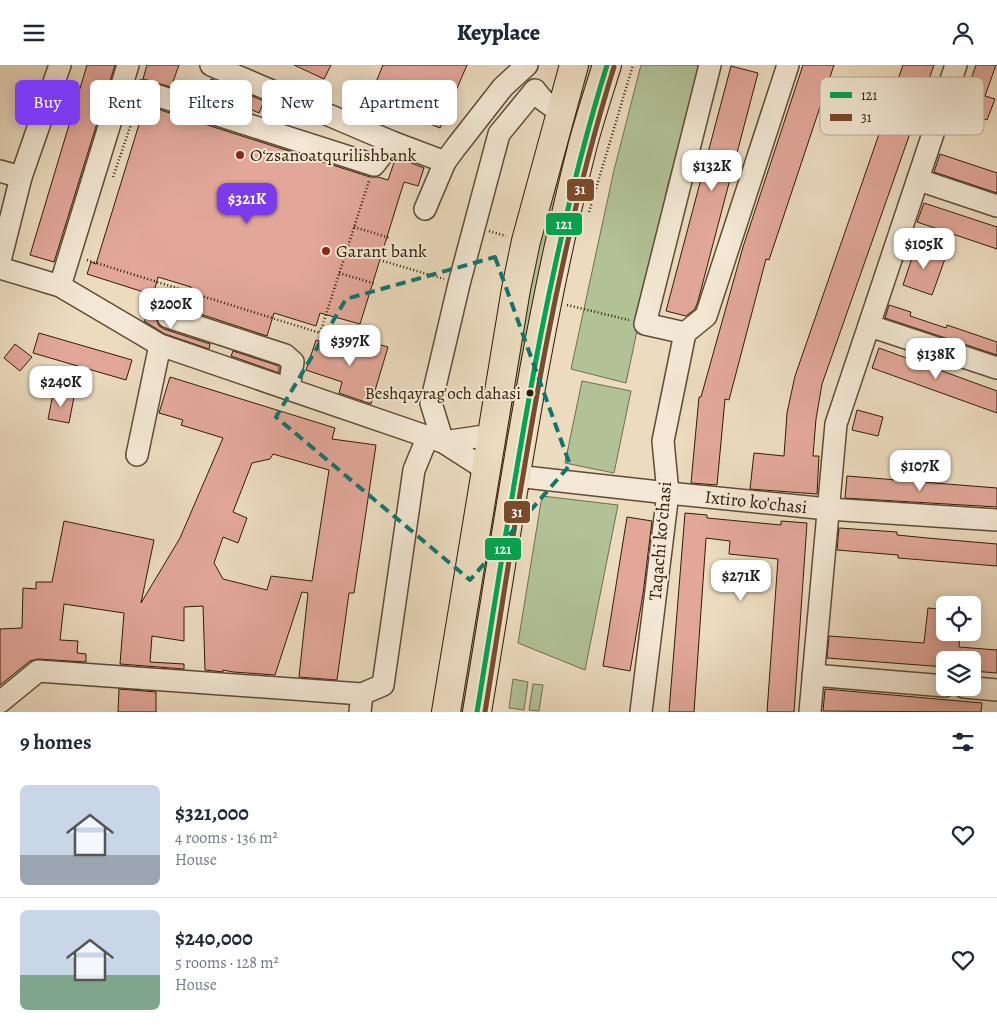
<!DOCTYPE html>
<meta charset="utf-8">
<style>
body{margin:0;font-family:Alegreya,serif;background:#f2f2f3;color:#1f2937;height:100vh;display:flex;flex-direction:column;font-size:19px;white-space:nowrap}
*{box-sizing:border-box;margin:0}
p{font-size:16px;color:#747a83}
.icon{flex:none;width:28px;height:28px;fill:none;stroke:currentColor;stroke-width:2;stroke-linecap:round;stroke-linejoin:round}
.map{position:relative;height:647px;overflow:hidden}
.sheet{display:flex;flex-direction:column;background:#fff;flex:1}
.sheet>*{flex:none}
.guide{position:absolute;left:15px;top:15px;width:500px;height:45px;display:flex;gap:10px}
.fabs{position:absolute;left:936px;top:531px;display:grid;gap:10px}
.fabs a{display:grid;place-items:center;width:45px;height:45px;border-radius:8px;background:#fff;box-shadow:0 2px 12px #0003;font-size:25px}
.price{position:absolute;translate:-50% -42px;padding:0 11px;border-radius:10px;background:#fff;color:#222;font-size:16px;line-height:32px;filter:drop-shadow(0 1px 2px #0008)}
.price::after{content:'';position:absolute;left:50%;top:30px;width:15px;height:11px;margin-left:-8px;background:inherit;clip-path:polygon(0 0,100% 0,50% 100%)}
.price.current{background:#7c3aed;color:#fff}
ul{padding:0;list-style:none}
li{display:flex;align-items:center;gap:15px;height:125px;padding:0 20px}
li+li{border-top:1px solid #e0e1e3}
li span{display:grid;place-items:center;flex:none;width:140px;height:100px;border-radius:8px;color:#555}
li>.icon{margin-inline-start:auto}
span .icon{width:60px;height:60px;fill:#fffc;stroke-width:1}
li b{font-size:21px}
h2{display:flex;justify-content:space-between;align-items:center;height:60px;padding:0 20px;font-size:21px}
.tag{padding:0 18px;border-radius:8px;background:#fff;box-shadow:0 2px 12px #0003;font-size:18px;line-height:45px}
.tag.current{background:#7c3aed;color:#fff}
header{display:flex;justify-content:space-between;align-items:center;height:65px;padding:0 20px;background:#fff;font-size:22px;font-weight:800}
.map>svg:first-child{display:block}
</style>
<header><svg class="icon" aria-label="menu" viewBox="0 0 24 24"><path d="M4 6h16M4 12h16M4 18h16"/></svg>Keyplace<svg class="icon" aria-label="person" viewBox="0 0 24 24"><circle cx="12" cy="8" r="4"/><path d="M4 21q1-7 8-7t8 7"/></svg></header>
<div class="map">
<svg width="997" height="647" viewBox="0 0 997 647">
<rect width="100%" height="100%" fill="#ecdbbf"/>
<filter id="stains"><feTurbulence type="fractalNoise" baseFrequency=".004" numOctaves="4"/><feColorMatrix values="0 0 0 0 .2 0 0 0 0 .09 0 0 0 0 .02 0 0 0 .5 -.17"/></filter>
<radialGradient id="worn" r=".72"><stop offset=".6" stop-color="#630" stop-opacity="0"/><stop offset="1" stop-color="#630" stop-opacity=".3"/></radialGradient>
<g fill="#b2c196" stroke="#716e4e">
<polygon points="587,0 596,0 490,483 463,647 455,647 530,219 543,164"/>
<polygon points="641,0 701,0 668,119 626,318 571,304 614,105"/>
<polygon points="582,316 631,326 614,408 565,398"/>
<polygon points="542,431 618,440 585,605 518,578"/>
<polygon points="513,614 528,617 524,645 509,643"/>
<polygon points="533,619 543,620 539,646 529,645"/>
</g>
<g fill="#e2a799" stroke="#301c07" fill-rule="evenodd">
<polygon points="87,0 115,0 54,197 30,190"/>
<polygon points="147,0 179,0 171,22 143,14"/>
<polygon points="294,0 331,0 324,14"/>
<polygon points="383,0 467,0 440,63 369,34"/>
<polygon points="803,0 834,0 769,195 766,194 729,335 725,334 717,420 691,418 699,332 701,332 743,182"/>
<polygon points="903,0 934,0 822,319 816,354 813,391 819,391 817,429 750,424 754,388 784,391 787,348 795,311"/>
<polygon points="976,0 996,0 985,31 995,34 987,55 960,45"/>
<polygon points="731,1 758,8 698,236 695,244 686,251 666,246"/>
<polygon points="211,14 264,36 259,48 207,25"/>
<polygon points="145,40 370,112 378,112 388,115 396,92 424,103 418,121 404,117 360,259 320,248 316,261 274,248 267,271 185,244 191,222 158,212 153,230 87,209 91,197 96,199"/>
<polygon points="940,89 997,108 997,128 934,107"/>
<polygon points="924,138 997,162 997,184 917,157"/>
<polygon points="916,181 946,191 932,230 903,220"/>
<polygon points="154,240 159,243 156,248 156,254 159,261 164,264 210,279 209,284 165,269 144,256"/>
<polygon points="889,240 911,247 910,251 946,263 947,260 997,277 997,290 885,253"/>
<polygon points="39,268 132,295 126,315 33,288"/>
<polygon points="356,273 388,282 371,339 339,328 342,317 306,305 316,275 352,287"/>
<polygon points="15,279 32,292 20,306 4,293"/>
<polygon points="879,283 997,326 997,348 872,303"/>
<polygon points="233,286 279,301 279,308 231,291"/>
<path d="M 170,312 L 335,363 L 332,374 L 376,380 L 354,528 L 349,528 L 337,615 L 299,612 L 308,528 L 302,527 L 275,610 L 233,607 L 223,605 L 223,607 L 205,605 L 203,541 L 184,542 L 184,576 L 152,571 L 150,597 L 184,599 L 184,604 L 120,599 L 124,548 L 64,539 L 60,575 L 78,576 L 77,588 L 86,589 L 86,597 L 38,594 L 30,596 L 0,620 L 0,564 L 22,563 L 23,523 L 36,524 L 36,517 L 52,517 L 64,456 L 154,475 L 141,538 L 180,473 L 223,373 L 181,360 L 183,355 L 159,348 ZM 273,389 L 329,405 L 312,516 L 271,511 L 267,525 L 223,514 L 214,498 L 223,472 L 238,478 L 247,453 L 233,447 L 252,398 L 270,394 Z"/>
<polygon points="53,329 74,332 69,358 48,354"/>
<polygon points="857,345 883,352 878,371 852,365"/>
<polygon points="847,411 997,423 997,442 845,433"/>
<polygon points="685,448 707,450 707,453 781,460 781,456 807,458 794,647 767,647 778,494 729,489 730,476 706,473 694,647 669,647"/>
<polygon points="627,452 652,456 643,529 630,606 603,601"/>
<polygon points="839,463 897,467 897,470 927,473 997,479 997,501 898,493 898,490 837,485"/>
<polygon points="928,543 945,545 945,568 960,568 959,582 997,585 997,608 972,606 972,595 945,595 945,602 827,593 829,571 924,578"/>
<polygon points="119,624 156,627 156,647 118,647"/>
<polygon points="825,624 982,638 981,647 823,646"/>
</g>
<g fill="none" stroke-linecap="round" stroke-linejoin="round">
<g stroke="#5f4c35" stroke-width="24">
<g id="minor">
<polyline points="211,0 392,77 445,97"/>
<polyline points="143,26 374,100 392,77"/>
<polyline points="0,106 21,112"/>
<polyline points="919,115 997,141"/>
<polyline points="425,144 445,97 456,82 503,22 527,0"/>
<polyline points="0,196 21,112 60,0"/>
<polyline points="0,203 60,221 160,280 443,377 485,404"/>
<polyline points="60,221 128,0"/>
<polyline points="168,252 285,290 293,297 289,324"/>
<polyline points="870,261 997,303"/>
<polyline points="685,268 645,259 710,0"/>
<polyline points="443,377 431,338 459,219 499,69 535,25 543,35 560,47"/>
<polyline points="443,377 491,370"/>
<polyline points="137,390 160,280"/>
<polyline points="516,411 668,428 828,444 997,455"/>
<polyline points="813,610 945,621"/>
<polyline points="964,622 997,625"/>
<polyline points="0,637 38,606 362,629"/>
<polyline points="360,647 362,629 383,620 414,405 428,371"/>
<polyline points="641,647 668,428 663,376 685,268 706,251 788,0"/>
<polyline points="810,647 836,359 956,0"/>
</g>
</g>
<g stroke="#301c07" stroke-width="30">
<g id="highway">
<polyline points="446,647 516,224 526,176 574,0"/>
<path d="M 477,647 C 509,457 535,266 583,79 C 590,53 599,26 607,0"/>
</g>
</g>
<g stroke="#301c07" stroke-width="2.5" stroke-dasharray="1 2.5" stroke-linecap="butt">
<polyline points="113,112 137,42"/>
<polyline points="589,147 633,0"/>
<polyline points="354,162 390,173"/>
<polyline points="489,166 506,171"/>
<polyline points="87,195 320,268 369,116"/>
<polyline points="383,196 444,214"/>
<polyline points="339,208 376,219"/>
<polyline points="567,240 629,255"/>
</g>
<use href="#minor" stroke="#f3e8d5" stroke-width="21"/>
<use href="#highway" stroke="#ecdbbf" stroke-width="28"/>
<g stroke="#f3e8d5" stroke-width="9">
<path id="bus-1" d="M 477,647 C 513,430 542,210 607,0"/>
</g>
<g stroke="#f3e8d5" stroke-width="9">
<path id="bus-2" d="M 485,647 C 520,431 549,212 614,2"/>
</g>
<use href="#bus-1" stroke="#00a651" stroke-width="5"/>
<use href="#bus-2" stroke="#7a4b2a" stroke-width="5"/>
</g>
<path fill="none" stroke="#0f766e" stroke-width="4" stroke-dasharray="10 6" stroke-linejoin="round" d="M 495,192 L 570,400 L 470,515 L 276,352 L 346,234 Z"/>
<g fill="#8f2418" stroke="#f3e8d5" stroke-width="2">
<circle cx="240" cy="90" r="5"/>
<circle cx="326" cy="186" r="5"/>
</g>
<circle fill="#301c07" stroke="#f3e8d5" stroke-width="2" cx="530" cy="328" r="4.5"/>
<g text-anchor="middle" stroke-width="4" stroke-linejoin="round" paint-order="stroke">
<g font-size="17" fill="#301c07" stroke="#f3e8d5" text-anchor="end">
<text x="521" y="334">Beshqayrag'och dahasi</text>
</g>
<g font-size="18" fill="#301c07" stroke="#f3e8d5" text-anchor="start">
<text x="250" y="96">Oʻzsanoatqurilishbank</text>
<text x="336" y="192">Garant bank</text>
</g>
<g font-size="18" fill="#301c07" stroke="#f3e8d5">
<text transform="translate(756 437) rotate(6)" y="6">Ixtiro ko'chasi</text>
<text transform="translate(660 476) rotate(-85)" y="6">Taqachi koʻchasi</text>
</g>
</g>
<rect x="820" y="12" width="164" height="58" rx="8" fill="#f3e8d5" stroke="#b8ab97" stroke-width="1"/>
<rect x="830" y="27" width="22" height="6" fill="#00a651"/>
<rect x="830" y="49" width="22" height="7" fill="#7a4b2a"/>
<g font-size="14" fill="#301c07">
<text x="861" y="35">121</text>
<text x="861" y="57">31</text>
</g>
<g stroke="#f3e8d5" stroke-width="2">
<rect x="566" y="113" width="29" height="24" rx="5" fill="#7a4b2a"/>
<rect x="545" y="147" width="38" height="24" rx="5" fill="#00a651"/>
<rect x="503" y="435" width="28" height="24" rx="5" fill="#7a4b2a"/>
<rect x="484" y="472" width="38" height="24" rx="5" fill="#00a651"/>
</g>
<g font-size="14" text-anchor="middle" font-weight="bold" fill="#fff">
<text x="580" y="129">31</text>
<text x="564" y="164">121</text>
<text x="517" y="452">31</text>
<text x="503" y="489">121</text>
</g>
<rect width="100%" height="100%" filter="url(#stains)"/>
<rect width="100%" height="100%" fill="url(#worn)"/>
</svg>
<div class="fabs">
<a><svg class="icon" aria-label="locate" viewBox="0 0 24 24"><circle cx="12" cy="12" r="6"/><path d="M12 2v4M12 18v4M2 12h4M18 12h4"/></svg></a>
<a><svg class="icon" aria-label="layers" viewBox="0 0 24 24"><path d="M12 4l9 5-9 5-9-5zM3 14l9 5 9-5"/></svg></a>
</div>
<b class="price" style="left:712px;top:127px">$132K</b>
<b class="price current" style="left:247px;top:160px">$321K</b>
<b class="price" style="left:924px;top:205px">$105K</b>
<b class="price" style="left:171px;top:265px">$200K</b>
<b class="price" style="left:350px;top:302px">$397K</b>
<b class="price" style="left:936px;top:315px">$138K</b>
<b class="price" style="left:61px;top:343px">$240K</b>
<b class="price" style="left:920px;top:427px">$107K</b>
<b class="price" style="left:741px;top:537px">$271K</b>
<div class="guide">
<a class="tag current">Buy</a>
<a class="tag">Rent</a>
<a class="tag">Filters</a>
<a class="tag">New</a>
<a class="tag">Apartment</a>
</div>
</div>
<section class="sheet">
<h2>9 homes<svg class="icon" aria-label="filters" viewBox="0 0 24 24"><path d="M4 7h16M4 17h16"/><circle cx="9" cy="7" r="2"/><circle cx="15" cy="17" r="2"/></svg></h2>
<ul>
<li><span style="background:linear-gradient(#c9d6e8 70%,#9aa5b1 0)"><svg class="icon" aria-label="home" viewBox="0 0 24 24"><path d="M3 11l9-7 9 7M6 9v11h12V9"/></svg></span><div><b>$321,000</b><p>4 rooms · 136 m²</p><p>House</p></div><svg class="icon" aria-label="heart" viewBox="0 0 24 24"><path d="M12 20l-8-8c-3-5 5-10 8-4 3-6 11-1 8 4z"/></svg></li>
<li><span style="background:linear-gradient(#c9d6e8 65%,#7fa58c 0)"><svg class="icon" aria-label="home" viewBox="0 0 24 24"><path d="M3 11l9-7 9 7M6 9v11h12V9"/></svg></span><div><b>$240,000</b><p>5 rooms · 128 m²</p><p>House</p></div><svg class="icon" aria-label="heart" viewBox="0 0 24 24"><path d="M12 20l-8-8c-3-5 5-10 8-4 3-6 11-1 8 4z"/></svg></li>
</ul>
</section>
